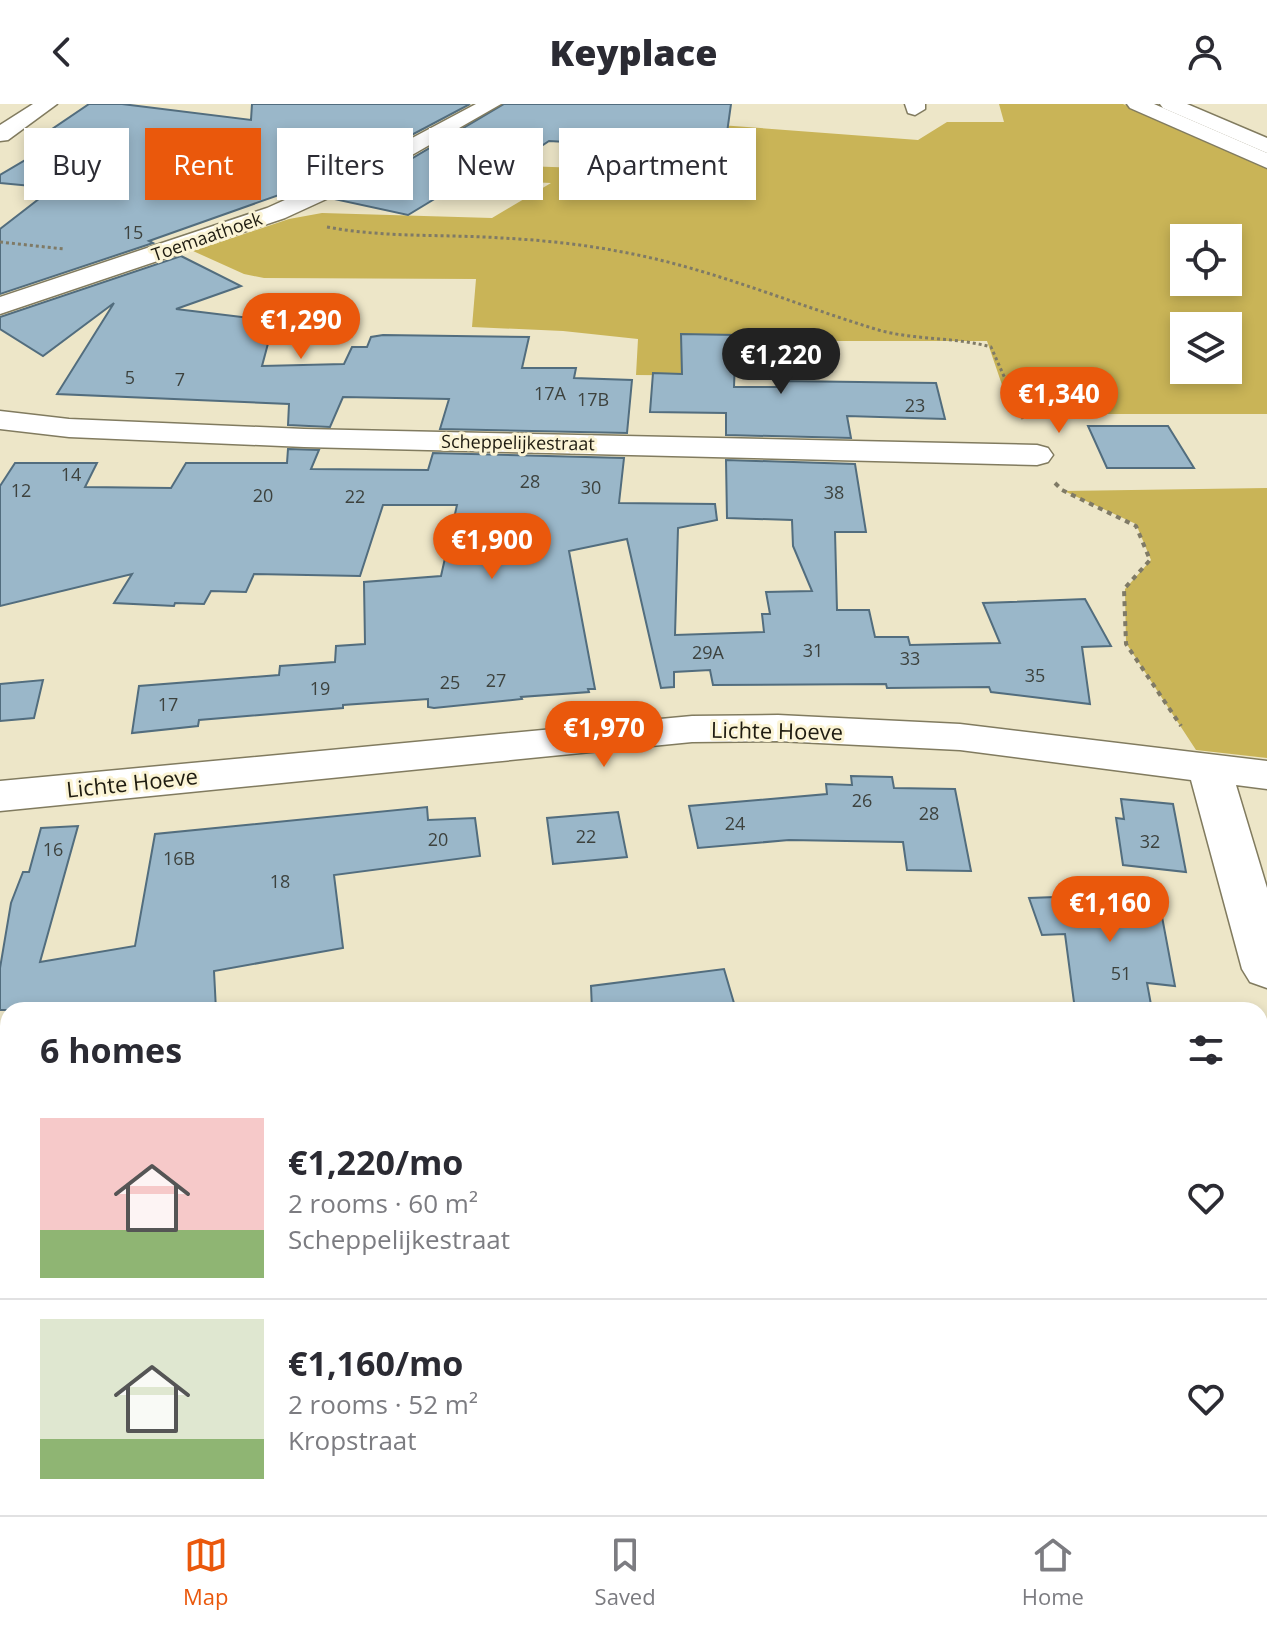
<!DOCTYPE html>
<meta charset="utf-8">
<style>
body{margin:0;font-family:"Open Sans",sans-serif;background:#f7f7f7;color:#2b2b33;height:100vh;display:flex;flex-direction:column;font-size:30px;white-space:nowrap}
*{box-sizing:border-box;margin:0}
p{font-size:26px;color:#7c7c81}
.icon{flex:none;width:44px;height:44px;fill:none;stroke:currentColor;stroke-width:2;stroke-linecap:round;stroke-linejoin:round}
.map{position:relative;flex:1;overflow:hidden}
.drawer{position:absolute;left:0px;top:898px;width:1268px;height:514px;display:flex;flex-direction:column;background:#fff;border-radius:24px 24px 0 0;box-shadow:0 4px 12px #0003}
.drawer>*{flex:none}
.banner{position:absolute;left:24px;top:24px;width:800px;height:72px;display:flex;gap:16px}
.fabs{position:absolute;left:1170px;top:120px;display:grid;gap:16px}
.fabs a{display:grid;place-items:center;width:72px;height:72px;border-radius:0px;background:#fff;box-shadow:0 4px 12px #0003;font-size:40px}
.price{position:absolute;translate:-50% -68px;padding:0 18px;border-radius:28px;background:#ea580c;color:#fff;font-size:26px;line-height:52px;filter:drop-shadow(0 2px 4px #0008)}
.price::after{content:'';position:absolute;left:50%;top:48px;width:24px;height:18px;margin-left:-12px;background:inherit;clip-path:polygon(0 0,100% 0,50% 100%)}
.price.on{background:#222;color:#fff}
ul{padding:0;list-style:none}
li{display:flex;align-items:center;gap:24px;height:200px;padding:0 40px}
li+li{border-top:2px solid #e1e1e2}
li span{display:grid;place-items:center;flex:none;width:224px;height:160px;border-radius:0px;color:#555}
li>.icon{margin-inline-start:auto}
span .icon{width:96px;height:96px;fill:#fffc;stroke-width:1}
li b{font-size:34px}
h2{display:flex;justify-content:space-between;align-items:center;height:96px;padding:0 40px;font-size:34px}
.chip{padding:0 28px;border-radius:0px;background:#fff;box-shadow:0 4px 12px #0003;font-size:28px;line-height:72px}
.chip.on{background:#ea580c;color:#fff}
header{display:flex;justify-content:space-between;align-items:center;height:104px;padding:0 40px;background:#fff;font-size:36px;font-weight:800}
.tab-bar{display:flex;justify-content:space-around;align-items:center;height:112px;border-top:2px solid #e1e1e2;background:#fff;font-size:22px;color:#7c7c81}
.tab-bar a{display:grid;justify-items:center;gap:4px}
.tab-bar .on{color:#ea580c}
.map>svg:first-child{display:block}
</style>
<header><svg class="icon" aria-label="back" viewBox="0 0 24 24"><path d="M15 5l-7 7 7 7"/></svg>Keyplace<svg class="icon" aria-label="person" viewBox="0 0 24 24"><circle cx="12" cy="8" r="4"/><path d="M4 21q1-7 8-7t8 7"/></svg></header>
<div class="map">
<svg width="1267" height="1411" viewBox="0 0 1267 1411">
<rect width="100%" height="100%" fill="#ede6c8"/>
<g fill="#c9b457" fill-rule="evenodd">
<path d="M 999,0 L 1123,0 L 1267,65 L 1267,310 L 1012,310 L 987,237 L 747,237 L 745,272 L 636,271 L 638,235 L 563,227 L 472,223 L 476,175 L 264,174 L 244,170 L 193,147 L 289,115 L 322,109 L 492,114 L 551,79 L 397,72 L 412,58 L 611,65 L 616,76 L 689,78 L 709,29 L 693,19 L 918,36 L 947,18 L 1004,18 ZM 1184,134 L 1228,134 L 1228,178 L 1184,178 ZM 1184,222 L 1228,222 L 1228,266 L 1184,266 Z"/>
<polygon points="1267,384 1267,654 1196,646 1126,539 1125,485 1151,456 1136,420 1064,387"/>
</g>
<g fill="#9ab7c9" stroke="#526d7e" stroke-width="2">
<polygon points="89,0 122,0 251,16 252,0 470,0 353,62 298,87 293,86 149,137 153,139 0,190 0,125 53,84 0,79 0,71 54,39 33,38"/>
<polygon points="504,0 731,0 726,36 681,35 673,44 549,37 531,49 500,46 480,80 461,79 408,111 334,95 372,78"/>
<polygon points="181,152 241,182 176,205 274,217 262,262 344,260 352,243 367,243 371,233 383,231 529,233 522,264 576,264 574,274 632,276 627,329 440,325 449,295 343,293 330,323 288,321 289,300 57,290 114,199 43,252 0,225 0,213"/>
<polygon points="681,230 736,231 734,283 783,283 783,277 936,279 945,315 847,312 851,334 726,331 726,309 650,308 653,269 682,270"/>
<polygon points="1088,322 1168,322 1194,364 1107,364"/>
<polygon points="288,345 319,346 311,365 428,366 433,349 624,354 619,399 715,400 717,416 678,424 675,531 764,528 762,510 770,510 766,488 812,487 793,442 792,416 727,414 726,356 855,360 866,428 835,428 837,506 869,506 875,533 908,533 910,541 1000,539 983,499 1085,495 1111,542 1082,543 1090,600 991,588 989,583 887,584 886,580 713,581 710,566 674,568 674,583 661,584 627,435 569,447 595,585 588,585 589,588 521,593 522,595 434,604 428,603 428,595 343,601 343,604 199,616 198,622 132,629 139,582 279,571 280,562 335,558 336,542 365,540 364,478 441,472 457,401 383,401 360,472 254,470 246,488 211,487 204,500 175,499 174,502 114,499 132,470 0,502 0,382 15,359 97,359 85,383 171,384 186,359 287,359"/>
<polygon points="43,576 34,614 0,617 0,580"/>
<polygon points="851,672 892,673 894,684 955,685 971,767 907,766 903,738 789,736 698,744 689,702 827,690 826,680 852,681"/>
<polygon points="1121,695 1173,700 1186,768 1123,761 1116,714 1124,715"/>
<polygon points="427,703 428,716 475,714 480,752 334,771 343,844 214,867 216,906 0,906 0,864 11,799 23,768 29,768 41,724 78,722 40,858 135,842 155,730"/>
<polygon points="618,708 627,753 553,760 547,714"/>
<polygon points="1079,779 1151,780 1160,802 1175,882 1147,879 1152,906 1075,906 1065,830 1042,831 1029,794 1084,792"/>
<polygon points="724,865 736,906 592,906 591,882"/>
</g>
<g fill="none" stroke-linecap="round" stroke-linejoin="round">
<g stroke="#817b5f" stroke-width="3">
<g id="street">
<polygon points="33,0 57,0 8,36 0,37 0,21"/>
<polygon points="476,0 501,0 370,75 285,114 0,210 0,193 267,104 354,65"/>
<polygon points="905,0 925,0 925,5 915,11 908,9"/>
<polygon points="1127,0 1154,0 1267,49 1267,64 1130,4"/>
<polygon points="0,307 69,315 304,325 1037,341 1048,344 1053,351 1048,358 1037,361 304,343 69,333 0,325"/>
<polygon points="778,611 960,620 1267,657 1267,685 1236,681 1267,784 1267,884 1250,878 1242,865 1191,676 960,646 778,637 692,638 0,707 0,677 692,612"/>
<polygon points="217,1404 301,1404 298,1411 214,1411"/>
</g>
</g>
<g stroke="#817b5f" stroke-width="3">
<polygon id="highway" points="1160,0 1187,0 1267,34 1267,49 1163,4"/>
</g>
<g stroke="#7f7a66" stroke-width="3" stroke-dasharray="3 3" stroke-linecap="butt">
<path d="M 327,123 C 385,134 444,130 502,134 C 540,136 580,140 617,147 C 704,162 788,198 872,224 C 911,237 952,232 991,243 L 1023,315"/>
<polyline points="0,138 64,145"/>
</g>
<polyline stroke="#7f7a66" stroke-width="4" stroke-dasharray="5 5" stroke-linecap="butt" points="1055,379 1062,386 1136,422 1150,456 1124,485 1126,540 1181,622"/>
<use href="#street" fill="#fff" fill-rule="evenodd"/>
<use href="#highway" fill="#fff" fill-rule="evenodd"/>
</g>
<g text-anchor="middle" stroke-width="6" stroke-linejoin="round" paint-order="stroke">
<g font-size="18" fill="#3d423e">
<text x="133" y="135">15</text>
<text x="130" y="280">5</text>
<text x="180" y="282">7</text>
<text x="550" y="296">17A</text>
<text x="593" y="302">17B</text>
<text x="915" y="308">23</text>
<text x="71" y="377">14</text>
<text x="530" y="384">28</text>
<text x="591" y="390">30</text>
<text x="21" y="393">12</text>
<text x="834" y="395">38</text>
<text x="263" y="398">20</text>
<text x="355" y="399">22</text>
<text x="813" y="553">31</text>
<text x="708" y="555">29A</text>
<text x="910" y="561">33</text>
<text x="1035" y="578">35</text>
<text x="496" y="583">27</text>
<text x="450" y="585">25</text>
<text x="320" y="591">19</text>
<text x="168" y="607">17</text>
<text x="862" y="703">26</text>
<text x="929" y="716">28</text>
<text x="735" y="726">24</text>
<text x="586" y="739">22</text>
<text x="438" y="742">20</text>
<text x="1150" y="744">32</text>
<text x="53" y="752">16</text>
<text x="179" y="761">16B</text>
<text x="280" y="784">18</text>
<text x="1121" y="876">51</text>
</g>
<g font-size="18" fill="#1e1b10" stroke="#fbf4d5">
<text transform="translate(207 133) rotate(-19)" y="6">Toemaathoek</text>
<text transform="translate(518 339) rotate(1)" y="6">Scheppelijkestraat</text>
</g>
<g font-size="22" fill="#1e1b10" stroke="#fbf4d5">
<text transform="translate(777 627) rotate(1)" y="8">Lichte Hoeve</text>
<text transform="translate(132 679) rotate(-6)" y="8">Lichte Hoeve</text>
</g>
</g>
</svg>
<div class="fabs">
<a><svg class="icon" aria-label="locate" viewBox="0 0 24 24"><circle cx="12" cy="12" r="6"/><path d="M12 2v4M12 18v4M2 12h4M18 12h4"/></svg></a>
<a><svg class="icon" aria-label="layers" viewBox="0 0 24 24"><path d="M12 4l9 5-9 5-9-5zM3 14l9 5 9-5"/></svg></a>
</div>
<b class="price" style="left:301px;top:257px">€1,290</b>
<b class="price on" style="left:781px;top:292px">€1,220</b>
<b class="price" style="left:1059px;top:331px">€1,340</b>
<b class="price" style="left:492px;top:477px">€1,900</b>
<b class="price" style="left:604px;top:665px">€1,970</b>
<b class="price" style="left:1110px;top:840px">€1,160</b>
<div class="banner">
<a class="chip">Buy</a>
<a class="chip on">Rent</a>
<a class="chip">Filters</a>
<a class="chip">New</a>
<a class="chip">Apartment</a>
</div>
<section class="drawer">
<h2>6 homes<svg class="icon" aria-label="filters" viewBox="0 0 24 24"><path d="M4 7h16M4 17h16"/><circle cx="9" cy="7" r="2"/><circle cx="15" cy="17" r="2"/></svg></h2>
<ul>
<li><span style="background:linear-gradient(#f6c9c9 70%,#8fb573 0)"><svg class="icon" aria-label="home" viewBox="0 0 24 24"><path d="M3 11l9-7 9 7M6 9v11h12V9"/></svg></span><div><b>€1,220/mo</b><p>2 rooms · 60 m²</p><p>Scheppelijkestraat</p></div><svg class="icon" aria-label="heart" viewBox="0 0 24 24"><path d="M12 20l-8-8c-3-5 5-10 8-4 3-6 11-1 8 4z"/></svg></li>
<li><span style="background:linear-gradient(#dfe7d0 75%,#8fb573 0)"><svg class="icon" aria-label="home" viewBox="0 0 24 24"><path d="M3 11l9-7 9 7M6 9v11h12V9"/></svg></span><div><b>€1,160/mo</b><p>2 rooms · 52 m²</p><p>Kropstraat</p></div><svg class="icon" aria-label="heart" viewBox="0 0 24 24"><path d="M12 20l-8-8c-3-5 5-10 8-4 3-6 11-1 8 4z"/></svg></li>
</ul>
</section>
</div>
<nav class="tab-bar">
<a class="on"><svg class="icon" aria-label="map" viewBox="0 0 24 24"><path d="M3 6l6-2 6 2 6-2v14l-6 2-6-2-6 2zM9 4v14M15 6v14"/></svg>Map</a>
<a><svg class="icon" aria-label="saved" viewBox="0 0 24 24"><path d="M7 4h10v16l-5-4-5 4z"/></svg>Saved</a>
<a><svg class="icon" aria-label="home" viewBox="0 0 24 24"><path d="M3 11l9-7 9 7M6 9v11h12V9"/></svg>Home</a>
</nav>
